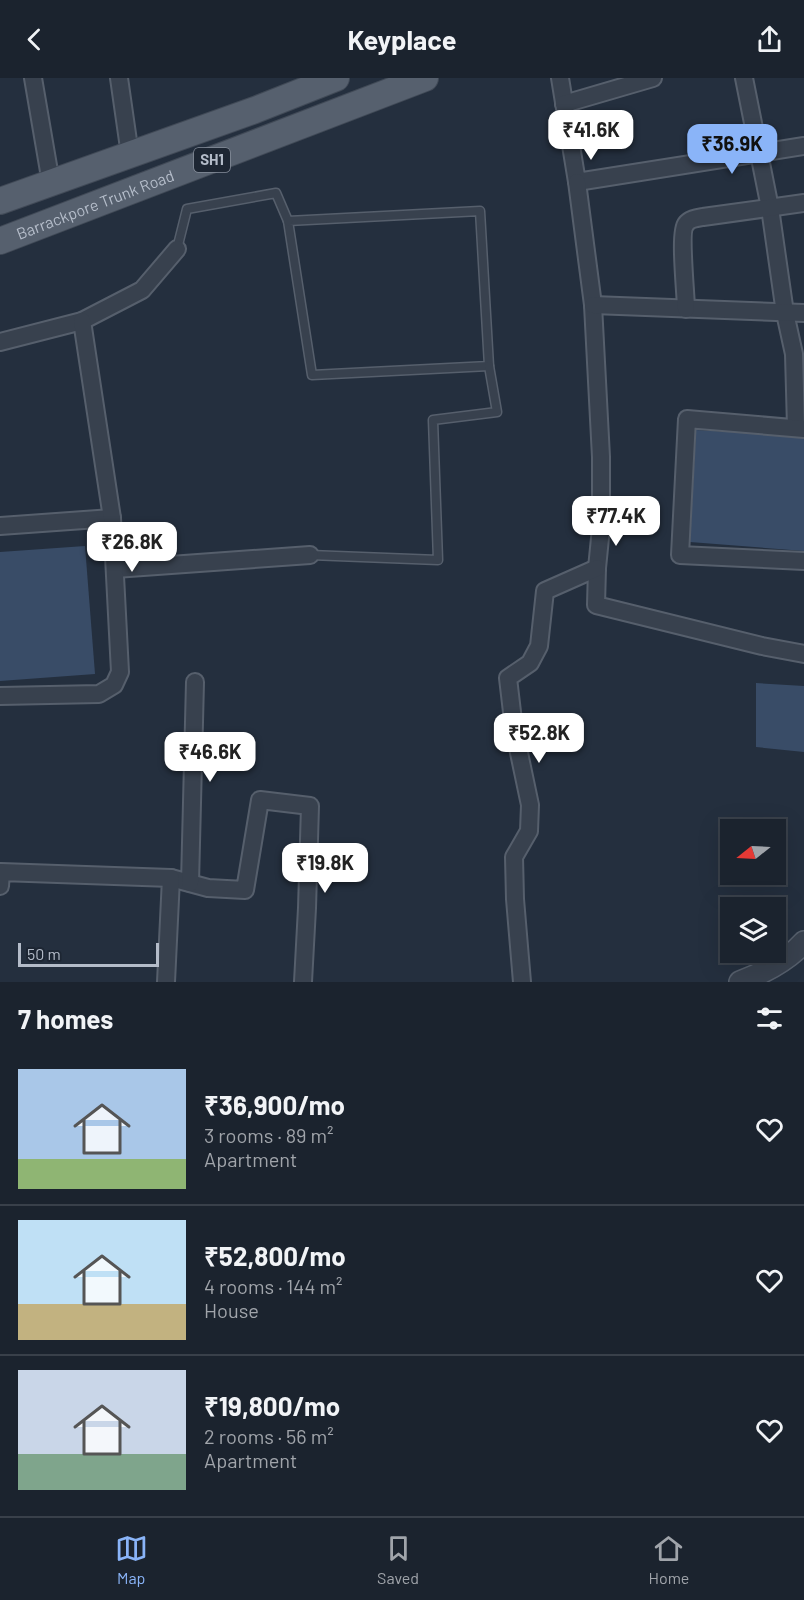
<!DOCTYPE html>
<meta charset="utf-8">
<style>
body{margin:0;font-family:Barlow,sans-serif;background:#282f3a;color:#f1f3f6;height:100vh;display:flex;flex-direction:column;font-size:22px;white-space:nowrap}
*{box-sizing:border-box;margin:0}
p{font-size:20px;color:#a0a4aa}
.icon{flex:none;width:33px;height:33px;fill:none;stroke:currentColor;stroke-width:2;stroke-linecap:round;stroke-linejoin:round}
.map{position:relative;height:904px;overflow:hidden}
.sheet{display:flex;flex-direction:column;background:#1b232e;flex:1}
.sheet>*{flex:none}
.needle{width:39px;rotate:252deg}
.controls{position:absolute;left:720px;top:741px;display:grid;gap:12px}
.controls a{display:grid;place-items:center;width:66px;height:66px;border-radius:0px;background:#1b232e;box-shadow:0 6px 24px #0002,0 0 0 2px #39404a;font-size:30px}
.scale{position:absolute;left:18px;bottom:15px;width:141px;box-sizing:border-box;padding-left:6px;border:3px solid #b4bcc9;border-top:0;font-size:16px;line-height:21px;white-space:nowrap;color:#b4bcc9;-webkit-text-stroke:4px #1d2633;paint-order:stroke}
.price{position:absolute;translate:-50% -51px;padding:0 14px;border-radius:12px;background:#fff;color:#222;font-size:20px;line-height:39px;filter:drop-shadow(0 2px 3px #0008)}
.price::after{content:'';position:absolute;left:50%;top:36px;width:18px;height:14px;margin-left:-9px;background:inherit;clip-path:polygon(0 0,100% 0,50% 100%)}
.price.selected{background:#8ab4f8;color:#111}
ul{padding:0;list-style:none}
li{display:flex;align-items:center;gap:18px;height:150px;padding:0 18px}
li+li{border-top:2px solid #39404a}
li span{display:grid;place-items:center;flex:none;width:168px;height:120px;border-radius:0px;color:#555}
li>.icon{margin-inline-start:auto}
span .icon{width:72px;height:72px;fill:#fffc;stroke-width:1}
li b{font-size:26px}
h2{display:flex;justify-content:space-between;align-items:center;height:72px;padding:0 18px;font-size:26px}
header{display:flex;justify-content:space-between;align-items:center;height:78px;padding:0 18px;background:#1b232e;font-size:27px;font-weight:700}
.tab-bar{display:flex;justify-content:space-around;align-items:center;height:84px;border-top:2px solid #39404a;background:#1b232e;font-size:16px;color:#a0a4aa}
.tab-bar a{display:grid;justify-items:center;gap:3px}
.tab-bar .selected{color:#8ab4f8}
.map>svg:first-child{display:block}
</style>
<header><svg class="icon" aria-label="back" viewBox="0 0 24 24"><path d="M15 5l-7 7 7 7"/></svg>Keyplace<svg class="icon" aria-label="share" viewBox="0 0 24 24"><path d="M12 15V3M7 8l5-5 5 5M5 13v7h14v-7"/></svg></header>
<div class="map">
<svg width="804" height="904" viewBox="0 0 804 904">
<rect width="100%" height="100%" fill="#242f3e"/>
<g fill="#394c67">
<polygon points="696,352 804,358 804,473 690,464"/>
<polygon points="85,468 95,596 0,603 0,474"/>
<polygon points="756,605 804,608 804,674 756,669"/>
</g>
<g fill="none" stroke-linecap="round" stroke-linejoin="round">
<g stroke="#565f6c" stroke-width="11">
<g id="service">
<polygon points="480,133 489,288 312,297 288,143"/>
<polyline points="177,171 187,131 276,115 288,143"/>
<polyline points="310,477 438,482 433,342 497,334 489,288"/>
</g>
</g>
<g stroke="#565f6c" stroke-width="20">
<g id="minor">
<polyline points="33,0 51,105"/>
<polyline points="119,0 130,77"/>
<polyline points="560,0 577,104 804,68"/>
<polyline points="744,0 770,130 785,235 794,276 796,349"/>
<polyline points="564,26 653,0"/>
<polyline points="577,104 593,227 601,379 601,450 597,490 596,527 762,568 804,576"/>
<polyline points="593,227 804,235"/>
<path d="M 686,231 C 686,217 679,154 686,146 C 689,141 697,140 703,139 L 804,125"/>
<polyline points="0,264 82,243 142,212 177,171"/>
<polyline points="804,351 687,341 680,477 804,483"/>
<polyline points="0,448 112,440"/>
<polyline points="115,491 310,477"/>
<polyline points="0,618 99,616 114,607 120,594 112,440 82,243"/>
<polyline points="171,800 208,810 245,812 260,722 310,728 307,830 303,904"/>
<polyline points="190,805 195,604"/>
<polyline points="0,808 1,794 171,800 166,904"/>
<polyline points="522,904 515,821 514,779 529,753 530,727 514,651 508,600 530,585 539,568 545,513 597,490"/>
</g>
</g>
<g stroke="#565f6c" stroke-width="24">
<path id="tertiary" d="M 740,904 C 763,895 787,883 804,864"/>
</g>
<g stroke="#414a57" stroke-width="28">
<g id="primary">
<polyline points="0,123 255,32 336,0"/>
<path id="s1" d="M 0,163 L 425,0"/>
</g>
</g>
<use href="#service" stroke="#38414e" stroke-width="8"/>
<use href="#minor" stroke="#38414e" stroke-width="16"/>
<use href="#tertiary" stroke="#38414e" stroke-width="21"/>
<use href="#primary" stroke="#56606e" stroke-width="26"/>
</g>
<g text-anchor="middle" stroke-width="4.5" stroke-linejoin="round" paint-order="stroke">
<rect fill="#1d2633" stroke="#878f9c" stroke-width="1.5" x="194" y="70" width="36" height="24" rx="4.5"/>
<g font-size="15" font-weight="bold" fill="#b4bcc9">
<text x="212" y="87">SH1</text>
</g>
<g font-size="16" fill="#b4bcc9" stroke="#1d2633">
<text dy="6" stroke="none"><textPath href="#s1" startOffset="102">Barrackpore Trunk Road</textPath></text>
</g>
</g>
</svg>
<div class="controls">
<a><svg class="needle" viewBox="-14 -14 28 28"><path d="M0-13l5 13h-10z" fill="#e53935"/><path d="M0 13l5-13h-10z" fill="#a0a4aa"/></svg></a>
<a><svg class="icon" aria-label="layers" viewBox="0 0 24 24"><path d="M12 4l9 5-9 5-9-5zM3 14l9 5 9-5"/></svg></a>
</div>
<div class="scale">50 m</div>
<b class="price" style="left:591px;top:83px">₹41.6K</b>
<b class="price selected" style="left:732px;top:97px">₹36.9K</b>
<b class="price" style="left:616px;top:469px">₹77.4K</b>
<b class="price" style="left:132px;top:495px">₹26.8K</b>
<b class="price" style="left:539px;top:686px">₹52.8K</b>
<b class="price" style="left:210px;top:705px">₹46.6K</b>
<b class="price" style="left:325px;top:816px">₹19.8K</b>
</div>
<section class="sheet">
<h2>7 homes<svg class="icon" aria-label="filters" viewBox="0 0 24 24"><path d="M4 7h16M4 17h16"/><circle cx="9" cy="7" r="2"/><circle cx="15" cy="17" r="2"/></svg></h2>
<ul>
<li><span style="background:linear-gradient(#a9c7e8 75%,#8fb573 0)"><svg class="icon" aria-label="home" viewBox="0 0 24 24"><path d="M3 11l9-7 9 7M6 9v11h12V9"/></svg></span><div><b>₹36,900/mo</b><p>3 rooms · 89 m²</p><p>Apartment</p></div><svg class="icon" aria-label="heart" viewBox="0 0 24 24"><path d="M12 20l-8-8c-3-5 5-10 8-4 3-6 11-1 8 4z"/></svg></li>
<li><span style="background:linear-gradient(#bfe0f5 70%,#c2b280 0)"><svg class="icon" aria-label="home" viewBox="0 0 24 24"><path d="M3 11l9-7 9 7M6 9v11h12V9"/></svg></span><div><b>₹52,800/mo</b><p>4 rooms · 144 m²</p><p>House</p></div><svg class="icon" aria-label="heart" viewBox="0 0 24 24"><path d="M12 20l-8-8c-3-5 5-10 8-4 3-6 11-1 8 4z"/></svg></li>
<li><span style="background:linear-gradient(#c9d6e8 70%,#7fa58c 0)"><svg class="icon" aria-label="home" viewBox="0 0 24 24"><path d="M3 11l9-7 9 7M6 9v11h12V9"/></svg></span><div><b>₹19,800/mo</b><p>2 rooms · 56 m²</p><p>Apartment</p></div><svg class="icon" aria-label="heart" viewBox="0 0 24 24"><path d="M12 20l-8-8c-3-5 5-10 8-4 3-6 11-1 8 4z"/></svg></li>
</ul>
</section>
<nav class="tab-bar">
<a class="selected"><svg class="icon" aria-label="map" viewBox="0 0 24 24"><path d="M3 6l6-2 6 2 6-2v14l-6 2-6-2-6 2zM9 4v14M15 6v14"/></svg>Map</a>
<a><svg class="icon" aria-label="saved" viewBox="0 0 24 24"><path d="M7 4h10v16l-5-4-5 4z"/></svg>Saved</a>
<a><svg class="icon" aria-label="home" viewBox="0 0 24 24"><path d="M3 11l9-7 9 7M6 9v11h12V9"/></svg>Home</a>
</nav>
